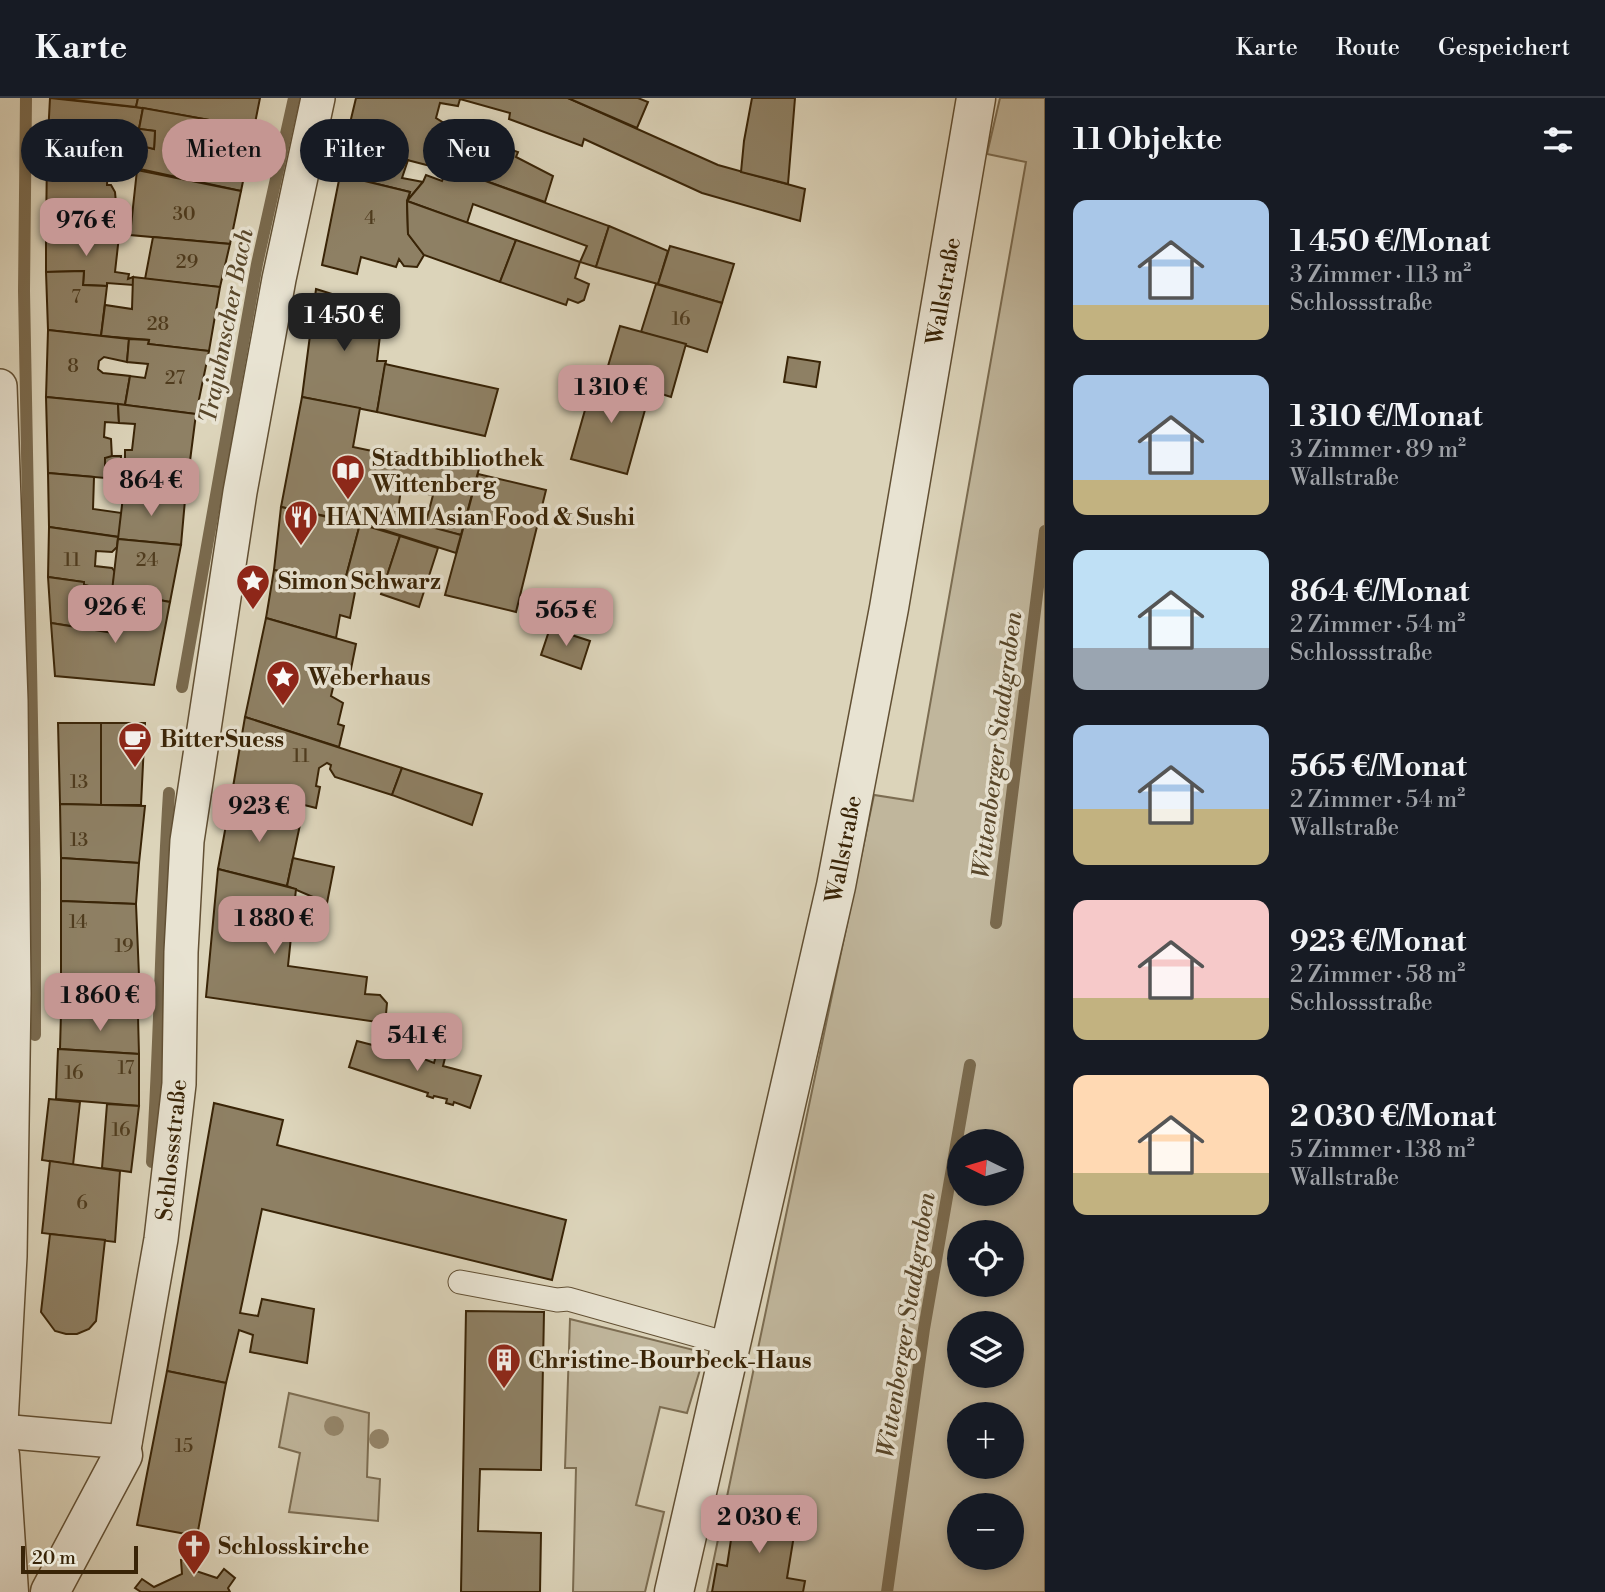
<!DOCTYPE html>
<html lang="de">
<meta charset="utf-8">
<style>
body{margin:0;font-family:"Libre Bodoni",serif;background:#20242c;color:#f1f3f6;height:100vh;display:flex;flex-direction:column;font-size:26px;white-space:nowrap}
*{box-sizing:border-box;margin:0}
p{font-size:23px;color:#9ea1a6}
.icon{flex:none;width:38px;height:38px;fill:none;stroke:currentColor;stroke-width:2;stroke-linecap:round;stroke-linejoin:round}
.map{position:relative;flex:1;overflow:hidden}
.sheet{display:flex;flex-direction:column;background:#171b24;width:560px}
.sheet>*{flex:none}
.banner{position:absolute;left:21px;top:21px;width:665px;height:63px;display:flex;gap:14px}
.needle{width:46px;rotate:275deg}
.fabs{position:absolute;left:947px;top:1031px;display:grid;gap:14px}
.fabs a{display:grid;place-items:center;width:77px;height:77px;border-radius:50%;background:#171b24;box-shadow:0 4px 10px #0003;font-size:35px}
.scale{position:absolute;left:21px;bottom:18px;width:117px;box-sizing:border-box;padding-left:7px;border:4px solid #392407;border-top:0;font-size:19px;line-height:24px;white-space:nowrap;color:#392407;-webkit-text-stroke:5px #e8e3d2;paint-order:stroke}
.price{position:absolute;translate:-50% -60px;padding:0 16px;border-radius:14px;background:#c59692;color:#111;font-size:23px;line-height:46px;filter:drop-shadow(0 2px 4px #0008)}
.price::after{content:'';position:absolute;left:50%;top:42px;width:21px;height:16px;margin-left:-10px;background:inherit;clip-path:polygon(0 0,100% 0,50% 100%)}
.price.on{background:#222;color:#fff}
ul{padding:0;list-style:none}
li{display:flex;align-items:center;gap:21px;height:175px;padding:0 28px}
li span{display:grid;place-items:center;flex:none;width:196px;height:140px;border-radius:14px;color:#555}
li>.icon{margin-inline-start:auto}
span .icon{width:84px;height:84px;fill:#fffc;stroke-width:1}
li b{font-size:30px}
h2{display:flex;justify-content:space-between;align-items:center;height:84px;padding:0 28px;font-size:30px}
.chip{padding:0 24px;border-radius:32px;background:#171b24;box-shadow:0 4px 10px #0003;font-size:24px;line-height:63px}
.chip.on{background:#c59692;color:#111}
header{display:flex;align-items:center;gap:42px;box-sizing:border-box;height:98px;padding:0 35px;background:#171b24;border-bottom:2px solid #363941}
header strong{font-size:33px}
nav{display:flex;gap:38px;margin-inline-start:auto;font-size:24px}
main{display:flex;flex:1;min-height:0}
.map>svg:first-child{display:block}
</style>
<header>
<strong>Karte</strong>
<nav><a>Karte</a><a>Route</a><a>Gespeichert</a></nav>
</header>
<main>
<div class="map">
<svg width="1045" height="1494" viewBox="0 0 1045 1494">
<rect width="100%" height="100%" fill="#dcd4ba"/>
<filter id="stains"><feTurbulence type="fractalNoise" baseFrequency=".00286" numOctaves="4"/><feColorMatrix values="0 0 0 0 .2 0 0 0 0 .09 0 0 0 0 .02 0 0 0 .5 -.17"/></filter>
<radialGradient id="worn" r=".72"><stop offset=".6" stop-color="#630" stop-opacity="0"/><stop offset="1" stop-color="#630" stop-opacity=".3"/></radialGradient>
<g fill="#c0b69c" stroke="#7c6d52" stroke-width="2" fill-rule="evenodd">
<path d="M 1000,0 L 1045,0 L 1045,1494 L 707,1494 L 874,697 L 913,703 L 1026,64 L 987,56 ZM 959,1043 L 1012,1043 L 1012,1096 L 959,1096 ZM 959,1134 L 1012,1134 L 1012,1186 L 959,1186 ZM 959,1225 L 1012,1225 L 1012,1278 L 959,1278 ZM 959,1316 L 1012,1316 L 1012,1368 L 959,1368 ZM 959,1407 L 1012,1407 L 1012,1460 L 959,1460 Z"/>
<polygon points="570,1221 694,1252 702,1265 687,1315 660,1309 636,1407 664,1414 645,1494 573,1494 576,1370 565,1370"/>
<polygon points="289,1295 369,1315 367,1379 380,1381 378,1423 289,1414 300,1355 279,1349"/>
</g>
<g fill="none" stroke-linecap="round" stroke-linejoin="round">
<g stroke="#7a6a4e" stroke-width="12">
<polyline points="26,0 24,193 35,784 35,937"/>
<polyline points="182,589 257,166 294,0"/>
<polyline points="996,825 1045,433"/>
<path d="M 152,1064 C 160,941 161,818 169,695"/>
<polyline points="887,1494 924,1231 970,967"/>
</g>
</g>
<g fill="#8e8064" stroke="#392407" stroke-width="2">
<polygon points="50,0 143,10 139,31 126,29 124,44 136,46 135,70 47,57"/>
<polygon points="57,0 138,0 136,9"/>
<polygon points="138,0 260,0 254,30 136,9"/>
<polygon points="356,0 568,0 718,67 805,91 800,123 702,95 584,41 582,48 509,21 510,15 460,1 458,8 440,5 436,20 457,33 446,72 345,46"/>
<polygon points="568,0 638,0 648,4 637,30"/>
<polygon points="752,0 795,0 788,86 741,74 744,43"/>
<polygon points="143,10 254,30 241,93 135,70 136,46 154,51 155,33 139,31"/>
<polygon points="126,29 155,33 154,51 124,44"/>
<polygon points="457,33 518,54 516,59 553,78 545,104 469,77 446,72"/>
<polygon points="345,46 408,62 402,80 423,84 407,103 410,94 340,77"/>
<polygon points="47,57 108,65 107,87 111,87 115,94 116,105 122,107 116,113 116,140 46,136"/>
<polygon points="137,72 241,93 230,146 130,137"/>
<polygon points="446,72 469,77 609,128 596,169 580,164 587,148 473,106 467,125 407,103 423,84 426,77 442,83"/>
<polygon points="340,77 410,94 407,103 408,136 424,157 417,169 404,168 399,161 396,169 361,159 357,176 322,167"/>
<polygon points="407,103 516,142 500,184 424,157 408,136"/>
<polygon points="609,128 668,153 658,186 596,169"/>
<polygon points="46,136 116,140 119,138 115,174 129,176 128,181 133,179 133,187 107,185 107,188 83,187 84,173 46,174"/>
<polygon points="153,139 230,146 220,189 145,181"/>
<polygon points="516,142 580,164 575,180 589,186 584,202 578,205 568,201 566,207 500,184"/>
<polygon points="670,148 734,166 722,205 658,186"/>
<polygon points="84,173 83,187 107,188 101,238 48,232 46,174"/>
<polygon points="133,179 220,189 209,253 148,246 149,242 101,238 105,207 132,211"/>
<polygon points="656,186 722,205 707,254 641,234"/>
<polygon points="316,191 383,212 377,263 386,263 377,314 302,299"/>
<polygon points="620,228 686,246 671,299 605,278"/>
<polygon points="48,232 129,241 127,264 104,259 99,263 98,271 103,275 130,278 125,307 46,299"/>
<polygon points="129,241 149,242 148,246 209,253 196,316 125,307 130,278 145,280 148,266 127,264"/>
<polygon points="788,259 820,264 816,289 784,284"/>
<polygon points="385,266 498,291 485,338 377,314"/>
<polygon points="595,277 650,294 627,376 571,361"/>
<polygon points="46,299 118,306 119,325 105,324 104,339 111,341 112,360 105,360 105,380 48,375"/>
<polygon points="302,299 360,310 353,349 382,355 383,352 441,363 443,356 480,367 461,437 425,428 433,397 401,391 397,420 368,412 365,426 281,409"/>
<polygon points="118,306 196,316 185,402 130,391 132,362 125,362 125,352 132,352 135,326 119,325"/>
<polygon points="112,358 121,358 120,382 105,380 105,360"/>
<polygon points="48,375 94,379 93,411 122,415 120,439 49,429"/>
<polygon points="478,376 546,392 516,514 445,497"/>
<polygon points="124,390 185,402 181,447 118,441"/>
<polygon points="281,409 360,426 344,486 274,472"/>
<polygon points="368,412 461,437 456,455 365,426"/>
<polygon points="360,426 400,438 386,481 362,475 359,490 344,486"/>
<polygon points="49,429 118,439 117,449 112,454 96,453 95,468 112,470 115,474 112,493 84,487 84,484 48,479"/>
<polygon points="400,438 438,450 419,509 381,496"/>
<polygon points="118,441 181,447 170,504 112,493"/>
<polygon points="274,472 356,489 350,520 340,517 336,540 266,520"/>
<polygon points="48,479 84,484 84,487 122,495 114,535 51,525"/>
<polygon points="122,495 170,504 154,587 55,578 51,525 114,535"/>
<polygon points="266,520 356,546 349,581 336,577 331,598 343,605 338,626 344,628 339,649 245,619"/>
<polygon points="550,530 590,543 581,571 541,557"/>
<polygon points="245,619 402,670 392,697 335,679 330,671 331,667 327,665 319,670 316,688 320,689 316,710 233,689"/>
<polygon points="58,625 101,625 101,707 60,706"/>
<polygon points="101,625 145,625 141,707 101,707"/>
<polygon points="402,670 482,696 472,727 392,697"/>
<polygon points="230,705 301,722 287,788 218,771"/>
<polygon points="60,706 145,708 139,765 61,760"/>
<polygon points="61,760 139,765 136,806 61,803"/>
<polygon points="293,760 334,769 327,805 287,788"/>
<polygon points="218,771 296,791 288,868 367,879 365,896 380,897 387,905 386,916 377,924 206,899"/>
<polygon points="61,803 136,806 139,878 61,876"/>
<polygon points="61,876 139,878 138,918 61,915"/>
<polygon points="61,915 138,918 139,956 60,951"/>
<polygon points="357,943 392,952 393,949 434,965 437,954 446,956 443,968 481,978 470,1010 454,1004 453,1007 446,1005 447,1001 434,998 433,1000 427,998 428,995 349,969"/>
<polygon points="58,951 139,956 139,1008 56,1001"/>
<polygon points="49,1001 80,1004 73,1067 42,1062"/>
<polygon points="214,1005 283,1022 277,1047 566,1122 552,1182 262,1111 240,1215 258,1218 262,1201 314,1211 307,1265 250,1254 253,1237 239,1232 226,1285 167,1273"/>
<polygon points="107,1006 139,1008 131,1074 102,1070"/>
<polygon points="50,1063 120,1073 115,1144 42,1135"/>
<polygon points="50,1136 105,1142 96,1223 89,1231 77,1236 66,1236 55,1233 41,1214"/>
<polygon points="466,1213 544,1214 541,1372 480,1371 478,1433 541,1435 540,1494 461,1494"/>
<polygon points="167,1273 226,1285 197,1438 137,1427"/>
<polygon points="736,1409 797,1419 787,1480 805,1483 803,1494 712,1494 717,1466 727,1468"/>
<polygon points="192,1461 193,1472 217,1480 224,1471 235,1480 228,1490 230,1494 141,1494 135,1490 142,1481 154,1489 182,1476 181,1462"/>
</g>
<g fill="none" stroke-linecap="round" stroke-linejoin="round">
<g stroke="#625034" stroke-width="25">
<polyline id="service" points="460,1184 557,1202 568,1201 732,1247"/>
</g>
<g stroke="#625034" stroke-width="36">
<g id="pedestrian">
<polyline points="0,288 11,603 14,895 10,1158 0,1344"/>
<polyline points="1,1333 125,1344"/>
<polyline points="123,1357 161,1141 179,986 181,854 187,743 240,394 279,181 318,0"/>
</g>
</g>
<g stroke="#625034" stroke-width="41">
<g id="minor">
<polyline points="0,1357 9,1494"/>
<polyline points="50,1494 123,1357"/>
<polyline points="674,1494 836,788 889,510 976,0"/>
</g>
</g>
<use href="#service" stroke="#e8e3d2" stroke-width="23"/>
<use href="#pedestrian" stroke="#e8e3d2" stroke-width="33"/>
<use href="#minor" stroke="#e8e3d2" stroke-width="38"/>
</g>
<g fill="#95876c">
<circle cx="334" cy="1328" r="10"/>
<circle cx="379" cy="1341" r="10"/>
</g>
<defs>
<g id="library-pin" transform="scale(1.75)"><path d="M0 17L-7.5 6A9.5 9.5 0 1 1 7.5 6Z" fill="#8f2418" stroke="#e8e3d2"/><path d="M-6-4Q-3-5.5-.7-3.5V5Q-3 3-6 4ZM6-4Q3-5.5 .7-3.5V5Q3 3 6 4Z" fill="#fff"/></g>
<g id="restaurant-pin" transform="scale(1.75)"><path d="M0 17L-7.5 6A9.5 9.5 0 1 1 7.5 6Z" fill="#8f2418" stroke="#e8e3d2"/><path d="M-5-6h1v4h1v-4h1v4h1v-4h1v5L-1.5 .5V6h-2V.5L-5-1ZM5-6V6H3V1.5H1.5Q1.5-4 5-6Z" fill="#fff"/></g>
<g id="sight-pin" transform="scale(1.75)"><path d="M0 17L-7.5 6A9.5 9.5 0 1 1 7.5 6Z" fill="#8f2418" stroke="#e8e3d2"/><path d="M0-6L1.8-2.2L6-1.7L2.9 1.2L3.7 5.4L0 3.3L-3.7 5.4L-2.9 1.2L-6-1.7L-1.8-2.2Z" fill="#fff"/></g>
<g id="cafe-pin" transform="scale(1.75)"><path d="M0 17L-7.5 6A9.5 9.5 0 1 1 7.5 6Z" fill="#8f2418" stroke="#e8e3d2"/><path d="M-5.5-4.5H6V0H3Q3 3.5 0 3.5H-2.5Q-5.5 3.5-5.5 0ZM3-3.2v2h1.7v-2ZM-6 4.5H4V6H-6Z" fill="#fff"/></g>
<g id="building-pin" transform="scale(1.75)"><path d="M0 17L-7.5 6A9.5 9.5 0 1 1 7.5 6Z" fill="#8f2418" stroke="#e8e3d2"/><path d="M-4-6H4V6H1V3H-1V6H-4ZM-2.5-4.3h1.7v1.8h-1.7ZM.8-4.3h1.7v1.8H.8ZM-2.5-1h1.7V.8h-1.7ZM.8-1h1.7V.8H.8Z" fill="#fff"/></g>
<g id="church-pin" transform="scale(1.75)"><path d="M0 17L-7.5 6A9.5 9.5 0 1 1 7.5 6Z" fill="#8f2418" stroke="#e8e3d2"/><path d="M-1.2-6h2.4v3.5h3.3v2.4h-3.3V6h-2.4V-.1h-3.3v-2.4h3.3Z" fill="#fff"/></g>
</defs>
<g fill-rule="evenodd">
<use href="#library-pin" x="348" y="373"/>
<use href="#restaurant-pin" x="301" y="419"/>
<use href="#sight-pin" x="253" y="483"/>
<use href="#sight-pin" x="283" y="579"/>
<use href="#cafe-pin" x="135" y="641"/>
<use href="#building-pin" x="504" y="1262"/>
<use href="#church-pin" x="194" y="1448"/>
</g>
<g text-anchor="middle" stroke-width="7" stroke-linejoin="round" paint-order="stroke">
<g font-size="19" fill="#4e3b1e">
<text x="184" y="122">30</text>
<text x="370" y="126">4</text>
<text x="187" y="170">29</text>
<text x="76" y="205">7</text>
<text x="681" y="227">16</text>
<text x="158" y="232">28</text>
<text x="73" y="274">8</text>
<text x="175" y="286">27</text>
<text x="72" y="468">11</text>
<text x="147" y="468">24</text>
<text x="301" y="664">11</text>
<text x="79" y="690">13</text>
<text x="79" y="748">13</text>
<text x="78" y="830">14</text>
<text x="124" y="854">19</text>
<text x="126" y="976">17</text>
<text x="74" y="981">16</text>
<text x="121" y="1038">16</text>
<text x="82" y="1111">6</text>
<text x="184" y="1354">15</text>
</g>
<g font-size="23" fill="#392407" stroke="#e8e3d2">
<text transform="translate(943 193) rotate(-80)" y="8">Wallstraße</text>
<text transform="translate(843 751) rotate(-79)" y="8">Wallstraße</text>
<text transform="translate(171 1052) rotate(-84)" y="8">Schlossstraße</text>
</g>
<g font-size="23" font-weight="bold" fill="#392407" stroke="#e8e3d2" text-anchor="start">
<text x="372" y="368">Stadtbibliothek<tspan x="372" dy="26">Wittenberg</tspan></text>
<text x="326" y="427">HANAMI Asian Food &amp; Sushi</text>
<text x="278" y="491">Simon Schwarz</text>
<text x="308" y="587">Weberhaus</text>
<text x="160" y="649">BitterSuess</text>
<text x="528" y="1270">Christine-Bourbeck-Haus</text>
<text x="218" y="1456">Schlosskirche</text>
</g>
<g font-size="24" font-style="italic" fill="#59472a" stroke="#e8e3d2">
<text transform="translate(226 228) rotate(-79)" y="8">Trajuhnscher Bach</text>
<text transform="translate(997 647) rotate(-83)" y="8">Wittenberger Stadtgraben</text>
<text transform="translate(906 1227) rotate(-81)" y="8">Wittenberger Stadtgraben</text>
</g>
</g>
<rect width="100%" height="100%" filter="url(#stains)"/>
<rect width="100%" height="100%" fill="url(#worn)"/>
</svg>
<div class="fabs">
<a><svg class="needle" viewBox="-14 -14 28 28"><path d="M0-13l5 13h-10z" fill="#e53935"/><path d="M0 13l5-13h-10z" fill="#9ea1a6"/></svg></a>
<a><svg class="icon" aria-label="locate" viewBox="0 0 24 24"><circle cx="12" cy="12" r="6"/><path d="M12 2v4M12 18v4M2 12h4M18 12h4"/></svg></a>
<a><svg class="icon" aria-label="layers" viewBox="0 0 24 24"><path d="M12 4l9 5-9 5-9-5zM3 14l9 5 9-5"/></svg></a>
<a>+</a>
<a>−</a>
</div>
<div class="scale">20 m</div>
<b class="price" style="left:86px;top:160px">976 €</b>
<b class="price on" style="left:344px;top:255px">1 450 €</b>
<b class="price" style="left:611px;top:327px">1 310 €</b>
<b class="price" style="left:151px;top:420px">864 €</b>
<b class="price" style="left:115px;top:547px">926 €</b>
<b class="price" style="left:566px;top:550px">565 €</b>
<b class="price" style="left:259px;top:746px">923 €</b>
<b class="price" style="left:274px;top:858px">1 880 €</b>
<b class="price" style="left:100px;top:935px">1 860 €</b>
<b class="price" style="left:417px;top:975px">541 €</b>
<b class="price" style="left:759px;top:1457px">2 030 €</b>
<div class="banner">
<a class="chip">Kaufen</a>
<a class="chip on">Mieten</a>
<a class="chip">Filter</a>
<a class="chip">Neu</a>
</div>
</div>
<section class="sheet">
<h2>11 Objekte<svg class="icon" aria-label="filters" viewBox="0 0 24 24"><path d="M4 7h16M4 17h16"/><circle cx="9" cy="7" r="2"/><circle cx="15" cy="17" r="2"/></svg></h2>
<ul>
<li><span style="background:linear-gradient(#a9c7e8 75%,#c2b280 0)"><svg class="icon" aria-label="home" viewBox="0 0 24 24"><path d="M3 11l9-7 9 7M6 9v11h12V9"/></svg></span><div><b>1 450 €/Monat</b><p>3 Zimmer · 113 m²</p><p>Schlossstraße</p></div></li>
<li><span style="background:linear-gradient(#a9c7e8 75%,#c2b280 0)"><svg class="icon" aria-label="home" viewBox="0 0 24 24"><path d="M3 11l9-7 9 7M6 9v11h12V9"/></svg></span><div><b>1 310 €/Monat</b><p>3 Zimmer · 89 m²</p><p>Wallstraße</p></div></li>
<li><span style="background:linear-gradient(#bfe0f5 70%,#9aa5b1 0)"><svg class="icon" aria-label="home" viewBox="0 0 24 24"><path d="M3 11l9-7 9 7M6 9v11h12V9"/></svg></span><div><b>864 €/Monat</b><p>2 Zimmer · 54 m²</p><p>Schlossstraße</p></div></li>
<li><span style="background:linear-gradient(#a9c7e8 60%,#c2b280 0)"><svg class="icon" aria-label="home" viewBox="0 0 24 24"><path d="M3 11l9-7 9 7M6 9v11h12V9"/></svg></span><div><b>565 €/Monat</b><p>2 Zimmer · 54 m²</p><p>Wallstraße</p></div></li>
<li><span style="background:linear-gradient(#f6c9c9 70%,#c2b280 0)"><svg class="icon" aria-label="home" viewBox="0 0 24 24"><path d="M3 11l9-7 9 7M6 9v11h12V9"/></svg></span><div><b>923 €/Monat</b><p>2 Zimmer · 58 m²</p><p>Schlossstraße</p></div></li>
<li><span style="background:linear-gradient(#ffd9b3 70%,#c2b280 0)"><svg class="icon" aria-label="home" viewBox="0 0 24 24"><path d="M3 11l9-7 9 7M6 9v11h12V9"/></svg></span><div><b>2 030 €/Monat</b><p>5 Zimmer · 138 m²</p><p>Wallstraße</p></div></li>
</ul>
</section>
</main>
